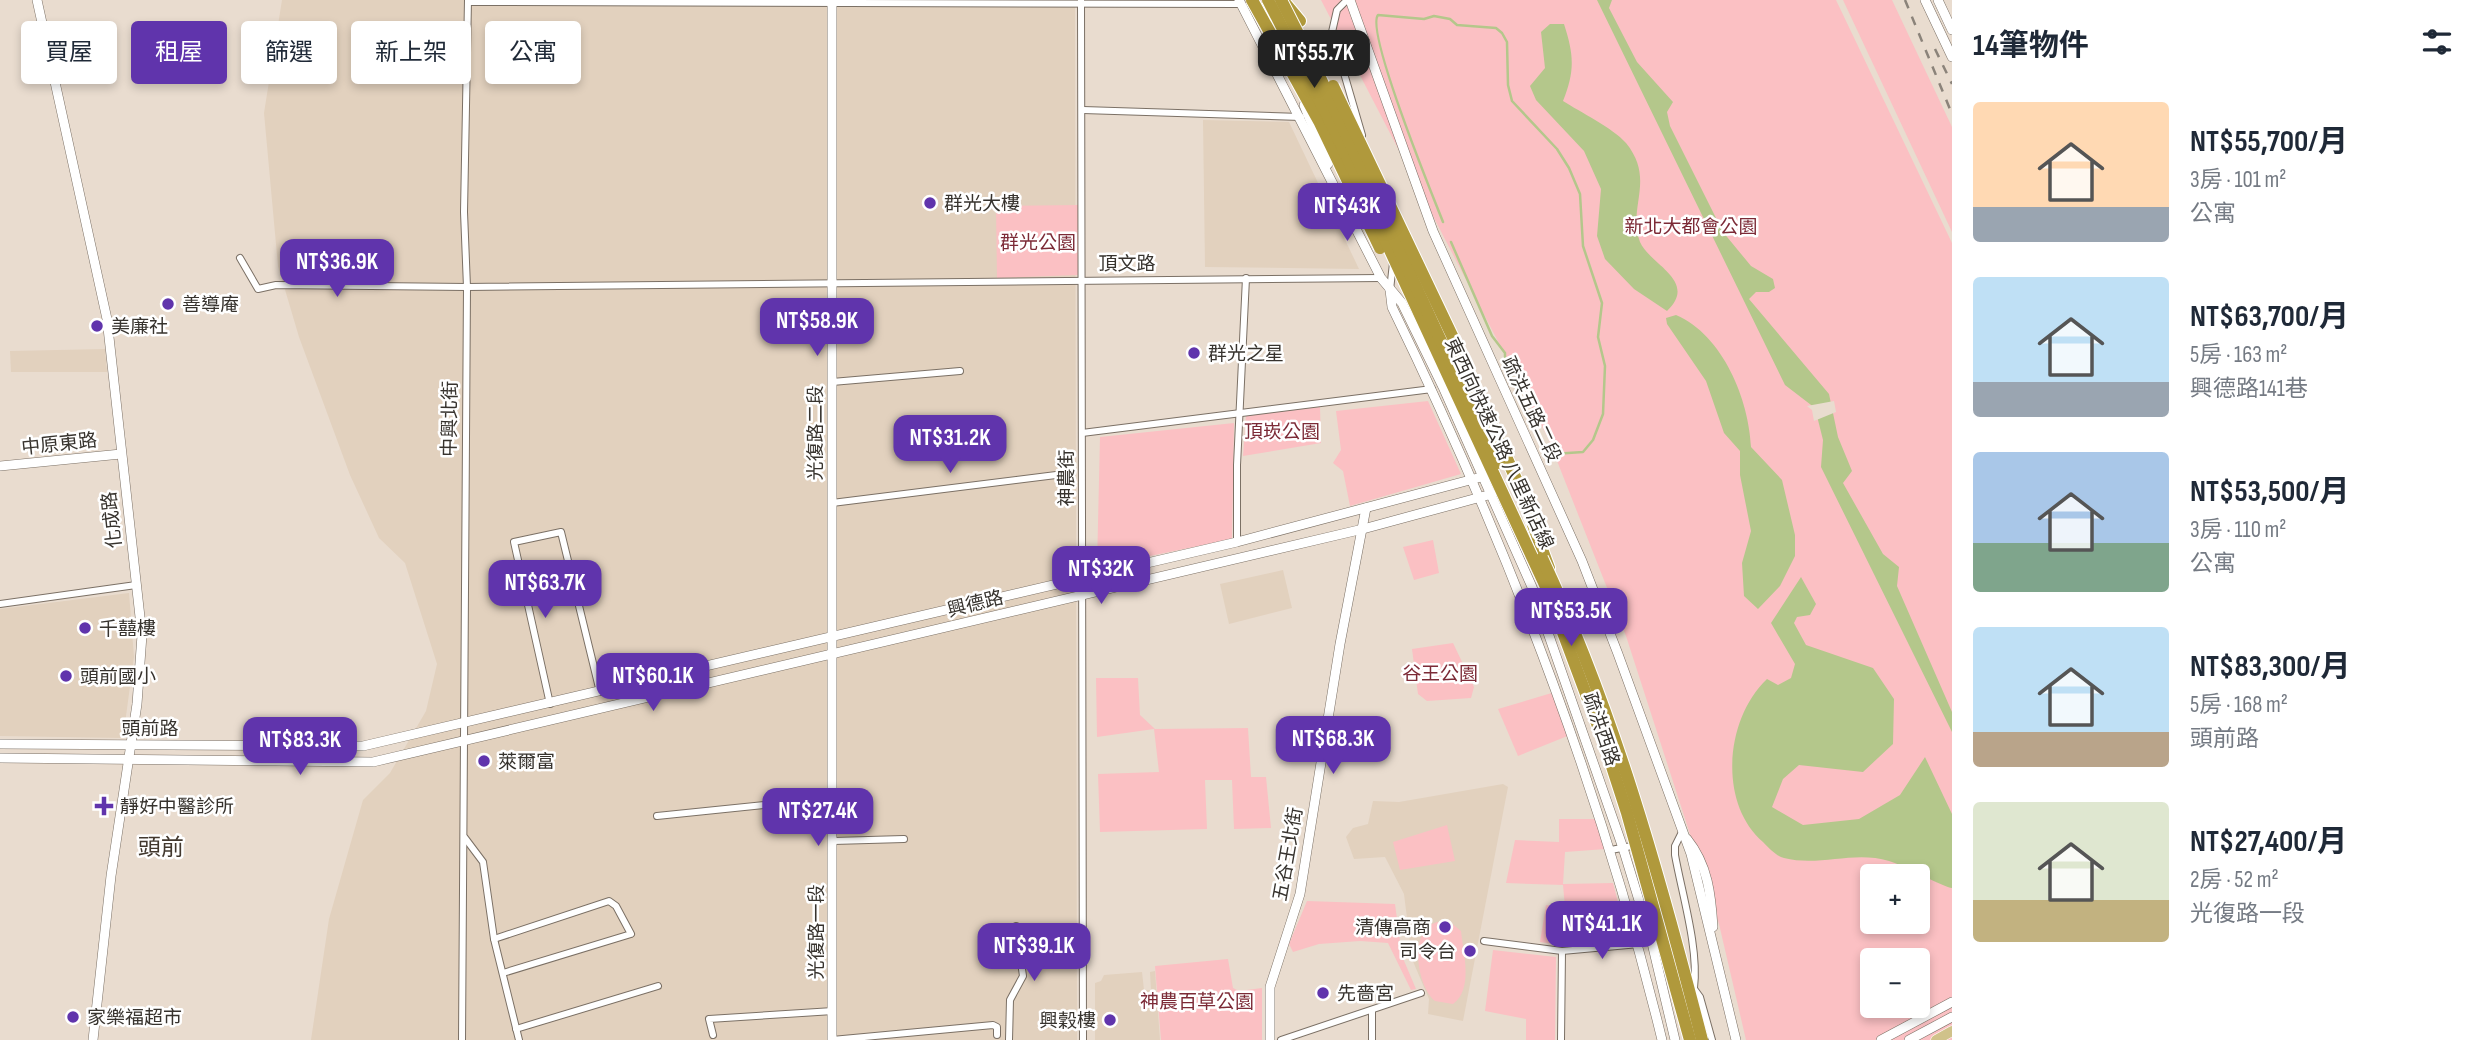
<!DOCTYPE html>
<html lang="zh-TW">
<meta charset="utf-8">
<style>
body{margin:0;font-family:"Sofia Sans Condensed","Noto Sans TC",sans-serif;background:#f2f2f3;color:#1f2937;height:100vh;display:flex;flex-direction:column;font-size:26px;white-space:nowrap}
*{box-sizing:border-box;margin:0}
p{font-size:23px;color:#747a83}
.icon{flex:none;width:38px;height:38px;fill:none;stroke:currentColor;stroke-width:2;stroke-linecap:round;stroke-linejoin:round}
.map{position:relative;flex:1;overflow:hidden}
.details{display:flex;flex-direction:column;background:#fff;width:525px}
.details>*{flex:none}
.top-card{position:absolute;left:21px;top:21px;width:665px;height:63px;display:flex;gap:14px}
.buttons{position:absolute;left:1860px;top:864px;display:grid;gap:14px}
.buttons a{display:grid;place-items:center;width:70px;height:70px;border-radius:7px;background:#fff;box-shadow:0 4px 10px #0003;font-size:35px}
.price{position:absolute;translate:-50% -60px;padding:0 16px;border-radius:14px;background:#6034ac;color:#fff;font-size:23px;line-height:46px;filter:drop-shadow(0 2px 4px #0008)}
.price::after{content:'';position:absolute;left:50%;top:42px;width:21px;height:16px;margin-left:-10px;background:inherit;clip-path:polygon(0 0,100% 0,50% 100%)}
.price.selected{background:#222;color:#fff}
ul{padding:0;list-style:none}
li{display:flex;align-items:center;gap:21px;height:175px;padding:0 21px}
li span{display:grid;place-items:center;flex:none;width:196px;height:140px;border-radius:7px;color:#555}
li>.icon{margin-inline-start:auto}
span .icon{width:84px;height:84px;fill:#fffc;stroke-width:1}
li b{font-size:30px}
h2{display:flex;justify-content:space-between;align-items:center;height:84px;padding:0 21px;font-size:30px}
.tag{padding:0 24px;border-radius:7px;background:#fff;box-shadow:0 4px 10px #0003;font-size:24px;line-height:63px}
.tag.selected{background:#6034ac;color:#fff}
main{display:flex;flex:1;min-height:0}
.map>svg:first-child{display:block}
</style>
<main>
<div class="map">
<svg width="1952" height="1040" viewBox="0 0 1952 1040">
<rect width="100%" height="100%" fill="#e9dccf"/>
<g fill="#e2d1be">
<polygon points="282,0 1075,0 1077,1040 311,1040 329,919 363,800 390,773 426,711 437,664 405,563 379,538 350,475 299,337 278,266 264,113"/>
<polygon points="1203,120 1289,122 1359,269 1205,267"/>
<polygon points="105,349 107,372 11,372 10,351"/>
<polygon points="1283,570 1292,608 1229,624 1220,584"/>
<polygon points="129,593 134,657 123,738 0,736 0,609"/>
<polygon points="1503,784 1508,787 1463,1021 1428,1014 1429,999 1412,959 1404,894 1385,857 1354,859 1346,837 1353,828 1368,824 1373,801 1399,802"/>
<polygon points="1155,971 1160,1040 1095,1040 1095,983 1101,981 1104,975 1142,972 1144,990 1151,990 1150,972"/>
</g>
<g fill="#fbc0c3" fill-rule="evenodd">
<path d="M 1321,0 L 1836,0 L 1952,243 L 1952,1040 L 1746,1040 L 1719,924 L 1626,636 L 1548,438 ZM 1872,877 L 1918,877 L 1918,922 L 1872,922 ZM 1872,961 L 1918,961 L 1918,1006 L 1872,1006 Z"/>
<polygon points="1843,0 1892,0 1952,127 1952,232"/>
<polygon points="1079,205 1078,275 997,278 996,206"/>
<polygon points="1428,401 1461,474 1350,506 1343,471 1333,463 1341,450 1336,411"/>
<polygon points="1320,407 1321,443 1243,456 1246,416"/>
<polygon points="1234,423 1232,539 1097,567 1100,437"/>
<polygon points="1433,540 1439,573 1414,580 1403,547"/>
<polygon points="1453,643 1474,687 1471,698 1427,701 1418,694 1412,649"/>
<polygon points="1096,678 1138,678 1140,715 1155,729 1248,728 1251,777 1266,777 1271,828 1234,829 1232,780 1205,780 1207,829 1100,832 1098,774 1159,772 1154,729 1097,737"/>
<polygon points="1555,692 1570,735 1518,756 1498,709"/>
<polygon points="1559,819 1599,819 1606,849 1565,852 1563,884 1613,883 1627,937 1560,945 1540,942 1546,905 1565,907 1563,885 1506,883 1515,840 1559,842"/>
<polygon points="1447,825 1455,861 1400,870 1393,842"/>
<polygon points="1307,901 1395,904 1402,956 1416,989 1411,990 1388,943 1360,941 1319,944 1293,952 1289,944"/>
<path d="M 1437,922 L 1450,922 L 1461,931 C 1463,952 1474,989 1453,1004 L 1435,1001 C 1417,986 1408,930 1437,922 Z"/>
<polygon points="1493,950 1556,957 1555,1040 1526,1040 1526,1019 1485,1011"/>
<polygon points="1228,959 1233,988 1239,991 1262,988 1262,1040 1161,1040 1155,966"/>
</g>
<g fill="#b4c78b">
<polygon points="1597,0 1612,0 1609,8 1637,62 1673,102 1667,112 1670,126 1723,232 1751,266 1773,279 1775,288 1769,292 1756,292 1749,299 1829,394 1838,437 1852,471 1843,483 1883,554 1899,567 1897,586 1952,712 1952,732 1821,467 1823,440 1815,408 1785,385"/>
<path d="M 1550,24 L 1564,24 C 1574,55 1575,71 1563,101 C 1580,112 1613,128 1626,143 C 1656,180 1627,207 1640,242 C 1649,264 1699,281 1667,311 L 1634,289 L 1605,259 L 1597,236 L 1601,189 L 1584,151 L 1536,100 L 1530,86 L 1545,68 L 1541,32 Z"/>
<path d="M 1676,315 C 1723,335 1749,400 1751,447 L 1782,480 L 1795,535 L 1795,556 L 1780,586 L 1758,609 L 1744,596 L 1742,563 L 1751,531 L 1740,475 L 1740,451 L 1724,433 L 1706,381 L 1667,324 L 1666,318 Z"/>
<path d="M 1801,577 L 1816,604 L 1810,615 L 1797,617 L 1794,623 L 1806,645 L 1873,668 L 1894,699 L 1893,744 L 1863,772 L 1799,765 L 1783,779 L 1772,807 L 1803,825 L 1859,819 L 1900,795 L 1925,757 L 1952,814 L 1952,888 C 1945,888 1903,865 1889,861 C 1854,850 1820,867 1784,858 C 1776,856 1769,848 1763,842 C 1718,803 1725,719 1767,679 L 1778,685 L 1791,678 L 1795,664 L 1771,623 Z"/>
</g>
<polygon fill="#e9dccf" points="1834,401 1836,412 1814,421 1812,410 1807,406"/>
<g fill="none" stroke-linecap="round" stroke-linejoin="round">
<path stroke="#b4c78b" stroke-width="2.5" d="M 1443,222 C 1432,194 1365,31 1378,15 L 1424,19 L 1434,16 L 1450,19 L 1457,25 L 1496,28 L 1502,33 L 1507,42 L 1508,85 L 1512,101 L 1557,149 L 1569,168 L 1580,194 L 1583,246 L 1602,303 L 1598,337 L 1605,366 L 1603,414 L 1593,440 L 1583,452 L 1553,454 L 1543,445 L 1505,364 L 1505,353 L 1492,336 L 1451,242"/>
<g stroke="#7b7065" stroke-width="8">
<g id="street">
<polyline points="1081,0 1083,1040"/>
<polyline points="1347,0 1337,10 1332,32 1362,135"/>
<polyline points="468,2 1241,4"/>
<polyline points="1083,110 1301,117"/>
<polyline points="240,258 258,289 276,285 467,287 1381,278"/>
<polyline points="1390,290 1393,263"/>
<polyline points="832,382 960,371"/>
<polyline points="1082,433 1432,389"/>
<polyline points="832,503 1072,473"/>
<polyline points="1237,542 1237,465 1246,278"/>
<polyline points="0,604 136,585"/>
<polyline points="550,704 514,542 561,532 600,692"/>
<polyline points="657,816 833,798"/>
<path d="M 1682,832 L 1675,846 L 1675,855 C 1682,894 1699,949 1694,988"/>
<polyline points="465,838 483,862 494,939 519,1040"/>
<polyline points="833,841 904,839"/>
<polyline points="1611,850 1637,845"/>
<polyline points="494,939 609,901 616,906 631,934 503,973"/>
<polyline points="1484,941 1562,951 1639,944"/>
<polyline points="1692,986 1700,997 1712,1040"/>
<polyline points="516,1029 658,986"/>
<polyline points="713,1035 709,1019 833,1011"/>
<polyline points="462,1040 467,287 464,212 468,0"/>
<polyline points="832,1040 993,1025 997,1027 997,1035"/>
<polyline points="1009,1040 1010,1000 1023,976 1016,926"/>
<polyline points="1281,1040 1421,993"/>
<polyline points="1372,1040 1372,1010"/>
<polyline points="1561,1040 1562,951"/>
</g>
</g>
<g stroke="#7b7065" stroke-width="10">
<g id="secondary">
<polyline points="37,0 107,319 142,635 137,704 111,876 93,1040"/>
<polyline points="832,0 832,1040"/>
<polyline points="1239,0 1381,278 1402,303 1443,387 1532,587 1623,848 1652,943 1675,1040"/>
<polyline points="1350,0 1433,231 1582,561 1618,654 1691,854 1736,1040"/>
<polyline points="1925,0 1952,57"/>
<polyline points="1938,0 1952,30"/>
<polyline points="1304,105 1328,164"/>
<path d="M 1390,290 L 1392,307 C 1507,543 1600,785 1662,1040"/>
<polyline points="0,466 121,454"/>
<polyline points="0,744 363,746 1237,542 1485,476"/>
<polyline points="0,758 373,762 1363,529 1492,494"/>
<path d="M 1687,839 C 1708,865 1711,895 1713,927"/>
<polyline points="1270,1040 1270,987 1300,894 1340,644 1366,508"/>
<polyline points="1881,1040 1952,1002"/>
<polyline points="1909,1040 1952,1017"/>
</g>
</g>
<g stroke="#fff" stroke-width="11">
<polyline id="primary" points="1936,1040 1952,1031"/>
</g>
<g stroke="#fff" stroke-width="14">
<g id="highway">
<polyline points="1285,3 1300,21"/>
<polyline points="1516,479 1549,568"/>
</g>
</g>
<use href="#street" stroke="#fff" stroke-width="6"/>
<use href="#secondary" stroke="#fff" stroke-width="9"/>
<use href="#primary" stroke="#d0c28a" stroke-width="10"/>
<use href="#highway" stroke="#b0993c" stroke-width="12"/>
<g stroke="#8b837a" stroke-width="2.5" stroke-dasharray="9 9" stroke-linecap="butt">
<polyline points="1905,0 1952,114"/>
<polyline points="1935,49 1952,84"/>
</g>
<g stroke="#fff" stroke-width="14" stroke-linecap="butt">
<g id="highway-bridge">
<polyline points="1252,0 1319,121 1380,248"/>
<polyline points="1268,0 1333,127 1546,587 1605,745 1627,813 1690,1040"/>
<polyline points="1281,0 1317,71 1497,463"/>
<polyline points="1333,86 1457,346 1516,479"/>
<path d="M 1542,558 C 1614,711 1660,877 1702,1040"/>
</g>
</g>
<use href="#highway-bridge" stroke="#b0993c" stroke-width="12"/>
</g>
<g fill="#6034ac" stroke="#fff" stroke-width="2.5">
<circle cx="930" cy="203" r="7"/>
<circle cx="168" cy="304" r="7"/>
<circle cx="97" cy="326" r="7"/>
<circle cx="1194" cy="353" r="7"/>
<circle cx="85" cy="628" r="7"/>
<circle cx="66" cy="676" r="7"/>
<circle cx="484" cy="761" r="7"/>
<path d="M100.5 795.5h7v7h7v7h-7v7h-7v-7h-7v-7h7z"/>
<circle cx="1445" cy="927" r="7"/>
<circle cx="1470" cy="951" r="7"/>
<circle cx="1323" cy="993" r="7"/>
<circle cx="73" cy="1017" r="7"/>
<circle cx="1110" cy="1020" r="7"/>
</g>
<g text-anchor="middle" stroke-width="5" stroke-linejoin="round" paint-order="stroke">
<g font-size="19" fill="#37332e" stroke="#fff" text-anchor="start">
<text x="944" y="210">群光大樓</text>
<text x="182" y="311">善導庵</text>
<text x="111" y="333">美廉社</text>
<text x="1208" y="360">群光之星</text>
<text x="99" y="635">千囍樓</text>
<text x="80" y="683">頭前國小</text>
<text x="498" y="768">萊爾富</text>
<text x="120" y="813">靜好中醫診所</text>
<text x="1431" y="934" text-anchor="end">清傳高商</text>
<text x="1456" y="958" text-anchor="end">司令台</text>
<text x="1337" y="1000">先嗇宮</text>
<text x="87" y="1024">家樂福超市</text>
<text x="1096" y="1027" text-anchor="end">興穀樓</text>
</g>
<g font-size="19" fill="#7c2a36" stroke="#fff">
<text x="1691" y="233">新北大都會公園</text>
<text x="1038" y="249">群光公園</text>
<text x="1282" y="438">頂崁公園</text>
<text x="1440" y="680">谷王公園</text>
<text x="1197" y="1008">神農百草公園</text>
</g>
<g font-size="19" fill="#37332e" stroke="#fff">
<text x="1127" y="270">頂文路</text>
<text transform="translate(1532 409) rotate(65)" y="7">疏洪五路二段</text>
<text transform="translate(449 419) rotate(-89)" y="7">中興北街</text>
<text transform="translate(815 433) rotate(-90)" y="7">光復路二段</text>
<text transform="translate(59 443) rotate(-6)" y="7">中原東路</text>
<text transform="translate(1500 443) rotate(65)" y="7">東西向快速公路 八里新店線</text>
<text transform="translate(1066 478) rotate(-90)" y="7">神農街</text>
<text transform="translate(111 520) rotate(-96)" y="7">化成路</text>
<text transform="translate(975 603) rotate(-14)" y="7">興德路</text>
<text x="150" y="735">頭前路</text>
<text transform="translate(1602 729) rotate(71)" y="7">疏洪西路</text>
<text transform="translate(1287 854) rotate(-80)" y="7">五谷王北街</text>
<text transform="translate(816 932) rotate(-90)" y="7">光復路一段</text>
</g>
<g font-size="23" fill="#42382e" stroke="#fff">
<text x="161" y="855">頭前</text>
</g>
</g>
</svg>
<div class="buttons">
<a>+</a>
<a>−</a>
</div>
<b class="price selected" style="left:1314px;top:90px">NT$55.7K</b>
<b class="price" style="left:1347px;top:243px">NT$43K</b>
<b class="price" style="left:337px;top:299px">NT$36.9K</b>
<b class="price" style="left:817px;top:358px">NT$58.9K</b>
<b class="price" style="left:950px;top:475px">NT$31.2K</b>
<b class="price" style="left:1101px;top:606px">NT$32K</b>
<b class="price" style="left:545px;top:620px">NT$63.7K</b>
<b class="price" style="left:1571px;top:648px">NT$53.5K</b>
<b class="price" style="left:653px;top:713px">NT$60.1K</b>
<b class="price" style="left:1333px;top:776px">NT$68.3K</b>
<b class="price" style="left:300px;top:777px">NT$83.3K</b>
<b class="price" style="left:818px;top:848px">NT$27.4K</b>
<b class="price" style="left:1602px;top:961px">NT$41.1K</b>
<b class="price" style="left:1034px;top:983px">NT$39.1K</b>
<div class="top-card">
<a class="tag">買屋</a>
<a class="tag selected">租屋</a>
<a class="tag">篩選</a>
<a class="tag">新上架</a>
<a class="tag">公寓</a>
</div>
</div>
<section class="details">
<h2>14筆物件<svg class="icon" aria-label="filters" viewBox="0 0 24 24"><path d="M4 7h16M4 17h16"/><circle cx="9" cy="7" r="2"/><circle cx="15" cy="17" r="2"/></svg></h2>
<ul>
<li><span style="background:linear-gradient(#ffd9b3 75%,#9aa5b1 0)"><svg class="icon" aria-label="home" viewBox="0 0 24 24"><path d="M3 11l9-7 9 7M6 9v11h12V9"/></svg></span><div><b>NT$55,700/月</b><p>3房 · 101 m²</p><p>公寓</p></div></li>
<li><span style="background:linear-gradient(#bfe0f5 75%,#9aa5b1 0)"><svg class="icon" aria-label="home" viewBox="0 0 24 24"><path d="M3 11l9-7 9 7M6 9v11h12V9"/></svg></span><div><b>NT$63,700/月</b><p>5房 · 163 m²</p><p>興德路141巷</p></div></li>
<li><span style="background:linear-gradient(#a9c7e8 65%,#7fa58c 0)"><svg class="icon" aria-label="home" viewBox="0 0 24 24"><path d="M3 11l9-7 9 7M6 9v11h12V9"/></svg></span><div><b>NT$53,500/月</b><p>3房 · 110 m²</p><p>公寓</p></div></li>
<li><span style="background:linear-gradient(#bfe0f5 75%,#b9a48a 0)"><svg class="icon" aria-label="home" viewBox="0 0 24 24"><path d="M3 11l9-7 9 7M6 9v11h12V9"/></svg></span><div><b>NT$83,300/月</b><p>5房 · 168 m²</p><p>頭前路</p></div></li>
<li><span style="background:linear-gradient(#dfe7d0 70%,#c2b280 0)"><svg class="icon" aria-label="home" viewBox="0 0 24 24"><path d="M3 11l9-7 9 7M6 9v11h12V9"/></svg></span><div><b>NT$27,400/月</b><p>2房 · 52 m²</p><p>光復路一段</p></div></li>
</ul>
</section>
</main>
